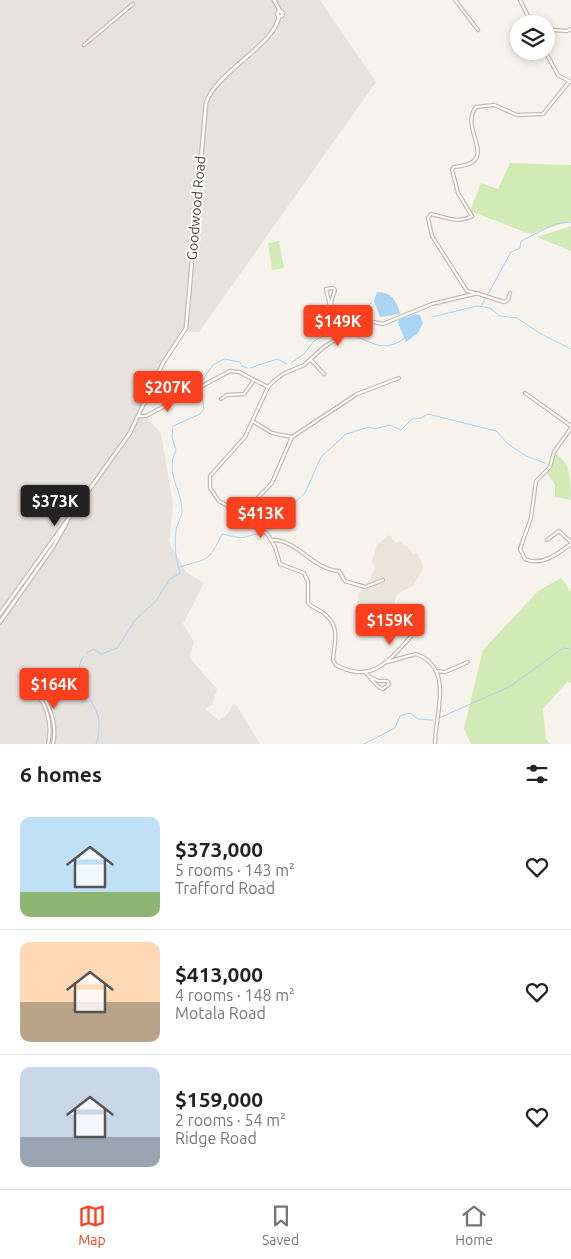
<!DOCTYPE html>
<meta charset="utf-8">
<style>
body{margin:0;font-family:Ubuntu,sans-serif;background:#f2f2f2;color:#222;height:100vh;display:flex;flex-direction:column;font-size:19px;white-space:nowrap}
*{box-sizing:border-box;margin:0}
p{font-size:16px;color:#767676}
.icon{flex:none;width:28px;height:28px;fill:none;stroke:currentColor;stroke-width:2;stroke-linecap:round;stroke-linejoin:round}
.map{position:relative;height:744px;overflow:hidden}
.details{display:flex;flex-direction:column;background:#fff;flex:1}
.details>*{flex:none}
.controls{position:absolute;left:510px;top:15px;display:grid;gap:10px}
.controls a{display:grid;place-items:center;width:45px;height:45px;border-radius:50%;background:#fff;box-shadow:0 2px 8px #0003;font-size:25px}
.price{position:absolute;translate:-50% -42px;padding:0 11px;border-radius:5px;background:#fc3f1d;color:#fff;font-size:16px;line-height:32px;filter:drop-shadow(0 1px 2px #0008)}
.price::after{content:'';position:absolute;left:50%;top:30px;width:15px;height:11px;margin-left:-8px;background:inherit;clip-path:polygon(0 0,100% 0,50% 100%)}
.price.on{background:#222;color:#fff}
ul{padding:0;list-style:none}
li{display:flex;align-items:center;gap:15px;height:125px;padding:0 20px}
li+li{border-top:1px solid #e0e0e0}
li span{display:grid;place-items:center;flex:none;width:140px;height:100px;border-radius:10px;color:#555}
li>.icon{margin-inline-start:auto}
span .icon{width:60px;height:60px;fill:#fffc;stroke-width:1}
li b{font-size:21px}
h2{display:flex;justify-content:space-between;align-items:center;height:60px;padding:0 20px;font-size:21px}
.dock{display:flex;justify-content:space-around;align-items:center;height:70px;border-top:1px solid #e0e0e0;background:#fff;font-size:14px;color:#767676}
.dock a{display:grid;justify-items:center;gap:2px}
.dock .on{color:#fc3f1d}
.map>svg:first-child{display:block}
</style>
<div class="map">
<svg width="571" height="744" viewBox="0 0 571 744">
<rect width="100%" height="100%" fill="#f6f3ec"/>
<polygon fill="#eae5da" points="389,535 396,543 400,541 405,546 407,546 414,555 417,553 422,562 423,570 413,586 397,594 395,600 394,623 387,623 383,621 369,625 364,621 358,610 358,594 369,580 375,568 372,561 377,545"/>
<polygon fill="#e6e2dd" points="0,0 320,0 376,82 199,332 185,332 163,363 139,416 147,418 161,433 173,504 169,542 186,572 204,583 183,624 194,642 189,657 217,689 212,705 205,709 219,720 228,714 233,704 236,705 260,744 0,744"/>
<g fill="#d2eab5">
<polygon points="510,163 571,165 571,221 530,234 470,211 481,183 498,189"/>
<polygon points="571,226 571,251 537,237"/>
<polygon points="279,241 284,268 272,270 268,243"/>
<path d="M 555,454 C 571,462 571,479 571,500 L 555,497 L 555,485 L 547,473 L 551,470 Z"/>
<polygon points="561,578 571,592 571,683 567,682 543,709 546,739 550,744 471,744 464,728 483,650 538,591"/>
</g>
<g fill="#a9d4f2">
<path d="M 377,292 C 391,292 397,300 400,314 L 380,317 L 374,301 Z"/>
<polygon points="415,314 420,315 423,323 418,333 406,342 398,323 399,320"/>
</g>
<g fill="none" stroke-linecap="round" stroke-linejoin="round">
<g stroke="#a9d4f2" stroke-width="1">
<polyline points="482,305 511,252 520,248 521,241 555,224 571,222"/>
<polyline points="365,309 372,302"/>
<polyline points="432,317 477,306 490,308 500,316 517,318 541,334 571,349"/>
<path d="M 350,334 C 373,342 383,354 405,338"/>
<polyline points="291,363 304,354 314,341 338,327 345,329"/>
<polyline points="250,368 277,359 287,364"/>
<polyline points="268,531 283,524 291,506 305,493 321,457 346,434 369,427 375,429 390,425 401,430 412,419 421,418 428,414 496,431 508,444 526,456 545,463"/>
<path d="M 180,567 C 207,558 208,564 222,534 L 241,538 L 264,532"/>
<path d="M 87,653 L 93,649 L 102,654 L 117,648 L 136,619 L 156,601 L 169,580 L 180,573 C 176,561 174,544 176,531 C 176,525 181,519 182,513 C 183,490 164,474 176,450 L 172,437 L 173,426 L 200,414 L 204,409 L 200,383 L 213,365 L 224,359 L 240,362 L 242,366 L 247,368"/>
<path d="M 83,657 C 71,674 93,700 98,716 C 100,725 99,736 96,744"/>
<polyline points="439,718 511,686 563,648 571,649"/>
<polyline points="364,744 395,728 400,716 410,713 418,719 433,720"/>
</g>
<g stroke="#c2bbae" stroke-width="4.5">
<g id="minor">
<polyline points="455,0 478,30"/>
<polyline points="520,0 532,24"/>
<polyline points="546,37 553,30 567,31 571,29"/>
<polyline points="84,45 133,4"/>
<polyline points="545,51 558,75 571,82"/>
<path d="M 510,293 L 508,300 L 504,302 C 491,298 478,293 467,291 L 432,236 L 428,218 L 431,214 C 445,217 458,224 472,216 L 458,193 L 452,170 L 454,167 C 503,163 458,130 476,107 L 494,105 L 517,115 L 543,114 L 569,82"/>
<polyline points="332,308 331,302 335,290 333,288 326,289 330,306 335,309 354,316 360,325"/>
<polyline points="311,360 324,374"/>
<polyline points="525,393 571,426"/>
<polyline points="221,399 227,395 244,394 254,380"/>
<polyline points="144,401 142,389 150,390"/>
<polyline points="139,416 146,416 230,371 239,372 268,387"/>
<polyline points="254,422 272,433 292,437 357,394 399,378"/>
<path d="M 571,428 L 554,452 L 550,467 L 536,481 L 531,518 L 520,549 L 525,559 C 541,567 559,553 571,544"/>
<polyline points="248,508 272,483 292,437"/>
<path d="M 272,540 C 297,539 313,570 339,571 L 345,581 L 365,587 L 383,580"/>
<polyline points="547,540 559,531 571,542"/>
<path d="M 419,628 C 393,654 376,687 336,665 L 333,660 C 334,642 342,626 322,612 C 317,609 312,607 308,603 L 308,582 L 304,573 L 280,564 L 275,547 L 268,535 L 254,520 L 219,501 L 210,488 L 210,476 L 245,437 L 268,387 L 274,381 L 283,374 L 304,365 L 324,347 L 349,331 L 374,322 L 383,324 L 432,304 L 478,293"/>
<path d="M 387,662 L 416,654 C 455,668 435,714 435,743"/>
<polyline points="436,671 445,672 468,662"/>
<path d="M 366,673 C 371,678 377,688 383,689 L 389,684 L 387,681 L 379,681 L 370,677"/>
<path d="M 32,683 C 48,698 58,722 53,744"/>
<path d="M 30,686 C 46,700 53,723 48,744"/>
</g>
</g>
<g stroke="#c2bbae" stroke-width="5">
<g id="tertiary">
<polyline points="274,0 280,11"/>
<circle cx="280" cy="14" r="2.5"/>
<path d="M 0,614 L 130,433 L 163,363 L 186,328 L 206,103 C 215,73 276,44 279,16"/>
<polyline points="0,622 53,547 67,522"/>
</g>
</g>
<use href="#minor" stroke="#fff" stroke-width="2"/>
<use href="#tertiary" stroke="#fff" stroke-width="2.5"/>
</g>
<g text-anchor="middle" stroke-width="4" stroke-linejoin="round" paint-order="stroke">
<g font-size="14" fill="#4b4439" stroke="#fff">
<text transform="translate(196 208) rotate(-85)" y="5">Goodwood Road</text>
</g>
</g>
</svg>
<div class="controls">
<a><svg class="icon" aria-label="layers" viewBox="0 0 24 24"><path d="M12 4l9 5-9 5-9-5zM3 14l9 5 9-5"/></svg></a>
</div>
<b class="price" style="left:338px;top:347px">$149K</b>
<b class="price" style="left:168px;top:413px">$207K</b>
<b class="price on" style="left:55px;top:527px">$373K</b>
<b class="price" style="left:261px;top:539px">$413K</b>
<b class="price" style="left:390px;top:646px">$159K</b>
<b class="price" style="left:54px;top:710px">$164K</b>
</div>
<section class="details">
<h2>6 homes<svg class="icon" aria-label="filters" viewBox="0 0 24 24"><path d="M4 7h16M4 17h16"/><circle cx="9" cy="7" r="2"/><circle cx="15" cy="17" r="2"/></svg></h2>
<ul>
<li><span style="background:linear-gradient(#bfe0f5 75%,#8fb573 0)"><svg class="icon" aria-label="home" viewBox="0 0 24 24"><path d="M3 11l9-7 9 7M6 9v11h12V9"/></svg></span><div><b>$373,000</b><p>5 rooms · 143 m²</p><p>Trafford Road</p></div><svg class="icon" aria-label="heart" viewBox="0 0 24 24"><path d="M12 20l-8-8c-3-5 5-10 8-4 3-6 11-1 8 4z"/></svg></li>
<li><span style="background:linear-gradient(#ffd9b3 60%,#b9a48a 0)"><svg class="icon" aria-label="home" viewBox="0 0 24 24"><path d="M3 11l9-7 9 7M6 9v11h12V9"/></svg></span><div><b>$413,000</b><p>4 rooms · 148 m²</p><p>Motala Road</p></div><svg class="icon" aria-label="heart" viewBox="0 0 24 24"><path d="M12 20l-8-8c-3-5 5-10 8-4 3-6 11-1 8 4z"/></svg></li>
<li><span style="background:linear-gradient(#c9d6e8 70%,#9aa5b1 0)"><svg class="icon" aria-label="home" viewBox="0 0 24 24"><path d="M3 11l9-7 9 7M6 9v11h12V9"/></svg></span><div><b>$159,000</b><p>2 rooms · 54 m²</p><p>Ridge Road</p></div><svg class="icon" aria-label="heart" viewBox="0 0 24 24"><path d="M12 20l-8-8c-3-5 5-10 8-4 3-6 11-1 8 4z"/></svg></li>
</ul>
</section>
<nav class="dock">
<a class="on"><svg class="icon" aria-label="map" viewBox="0 0 24 24"><path d="M3 6l6-2 6 2 6-2v14l-6 2-6-2-6 2zM9 4v14M15 6v14"/></svg>Map</a>
<a><svg class="icon" aria-label="saved" viewBox="0 0 24 24"><path d="M7 4h10v16l-5-4-5 4z"/></svg>Saved</a>
<a><svg class="icon" aria-label="home" viewBox="0 0 24 24"><path d="M3 11l9-7 9 7M6 9v11h12V9"/></svg>Home</a>
</nav>
